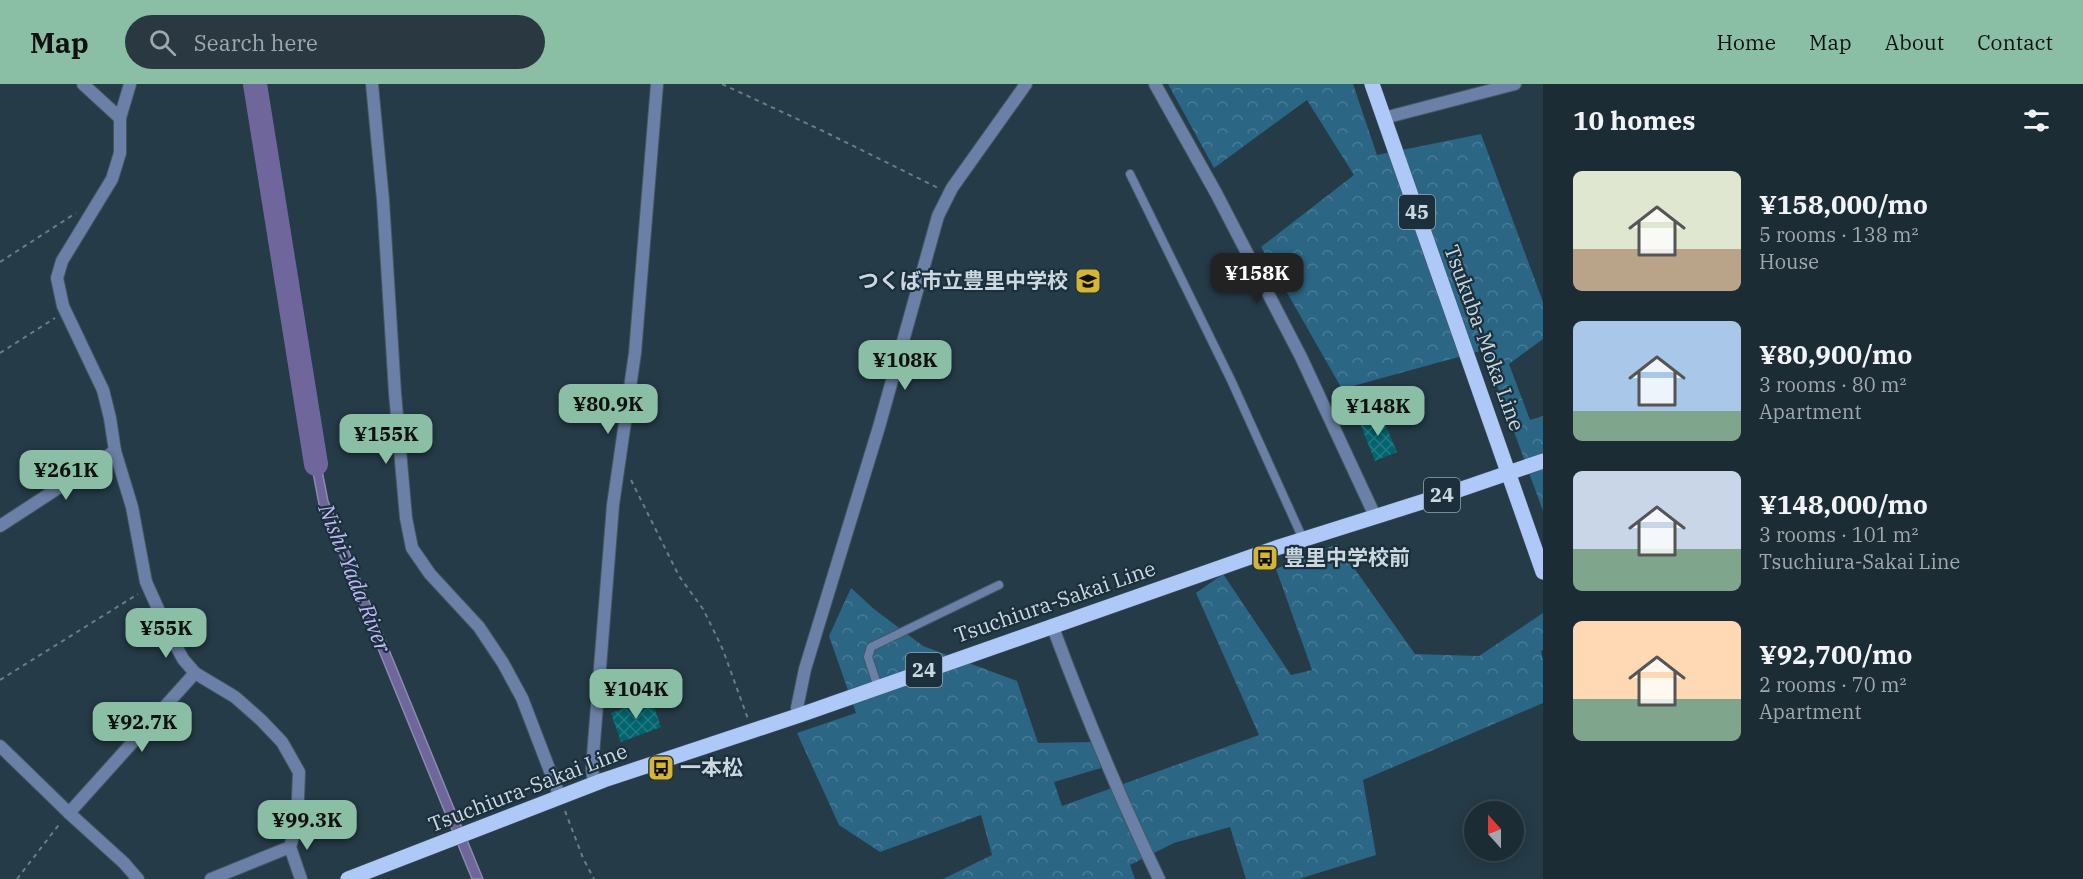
<!DOCTYPE html>
<meta charset="utf-8">
<style>
body{margin:0;font-family:"IBM Plex Serif","Noto Sans JP",serif;background:#293841;color:#f1f3f6;height:100vh;display:flex;flex-direction:column;font-size:22px;white-space:nowrap}
*{box-sizing:border-box;margin:0}
p{font-size:20px;color:#a0a7ad}
.icon{flex:none;width:33px;height:33px;fill:none;stroke:currentColor;stroke-width:2;stroke-linecap:round;stroke-linejoin:round}
.map{position:relative;flex:1;overflow:hidden}
.side{display:flex;flex-direction:column;background:#1c2c35;width:540px}
.side>*{flex:none}
.needle{width:39px;rotate:339deg}
.controls{position:absolute;left:1464px;top:717px;display:grid;gap:12px}
.controls a{display:grid;place-items:center;width:60px;height:60px;border-radius:50%;background:#1c2c35;box-shadow:0 3px 15px #0003,0 0 0 2px #3a4850;font-size:30px}
.price{position:absolute;translate:-50% -51px;padding:0 14px;border-radius:12px;background:#8abfa5;color:#111;font-size:20px;line-height:39px;filter:drop-shadow(0 2px 3px #0008)}
.price::after{content:'';position:absolute;left:50%;top:36px;width:18px;height:14px;margin-left:-9px;background:inherit;clip-path:polygon(0 0,100% 0,50% 100%)}
.price.active{background:#222;color:#fff}
ul{padding:0;list-style:none}
li{display:flex;align-items:center;gap:18px;height:150px;padding:0 30px}
li span{display:grid;place-items:center;flex:none;width:168px;height:120px;border-radius:9px;color:#555}
li>.icon{margin-inline-start:auto}
span .icon{width:72px;height:72px;fill:#fffc;stroke-width:1}
li b{font-size:26px}
h2{display:flex;justify-content:space-between;align-items:center;height:72px;padding:0 30px;font-size:26px}
header{display:flex;align-items:center;gap:36px;box-sizing:border-box;height:84px;padding:0 30px;background:#8abfa5;color:#111}
header strong{font-size:28px}
nav{display:flex;gap:33px;margin-inline-start:auto;font-size:21px}
.search{width:420px;height:54px;background:#293841;display:flex;align-items:center;gap:15px;box-sizing:border-box;padding:0 21px;border-radius:33px;color:#a0a7ad;font-size:22px}
main{display:flex;flex:1;min-height:0}
.map>svg:first-child{display:block}
</style>
<header>
<strong>Map</strong>
<div class="search"><svg class="icon" aria-label="search" viewBox="0 0 24 24"><circle cx="10" cy="10" r="6"/><path d="M15 15l6 6"/></svg>Search here</div>
<nav><a>Home</a><a>Map</a><a>About</a><a>Contact</a></nav>
</header>
<main>
<div class="map">
<svg width="1543" height="795" viewBox="0 0 1543 795">
<defs>
<pattern id="forest-crowns" width="20" height="18" patternUnits="userSpaceOnUse" patternTransform="scale(1.5)"><rect width="20" height="18" fill="#2b6684"/><path d="M2 6a3 3 0 1 1 6 0M12 15a3 3 0 1 1 6 0" fill="none" stroke="#497b95"/></pattern>
<pattern id="building-cross-hatch" width="8" height="8" patternUnits="userSpaceOnUse" patternTransform="scale(1.5)"><rect width="8" height="8" fill="#00656f"/><path d="M0 0l8 8M0 8l8-8" fill="none" stroke="#247a83"/></pattern>
</defs>
<rect width="100%" height="100%" fill="#253b47"/>
<g fill="url(#forest-crowns)">
<polygon points="1168,0 1353,0 1377,71 1481,50 1543,218 1543,255 1509,280 1530,336 1543,332 1543,427 1484,266 1342,305 1261,163 1354,91 1307,16 1214,84"/>
<polygon points="1337,460 1415,570 1479,572 1543,529 1543,566 1541,567 1543,576 1543,619 1363,696 1376,771 1299,795 1246,795 1230,743 1174,759 1130,781 1135,795 943,795 992,771 981,731 880,768 839,741 797,649 856,629 829,552 851,504 874,525 923,562 1017,597 1038,659 1092,658 1101,684 1054,698 1062,722 1259,651 1196,509 1223,490 1291,591 1312,586 1276,485"/>
</g>
<polygon fill="#6f679b" stroke="#8b89b0" stroke-width="1.5" points="314,346 328,417 483,795 472,795 319,420 305,347"/>
<g fill="none" stroke-linecap="round" stroke-linejoin="round">
<polyline stroke="#6f679b" stroke-width="24" points="255,0 316,380"/>
</g>
<g fill="url(#building-cross-hatch)">
<polygon points="1380,328 1397,368 1375,377 1359,337"/>
<polygon points="651,614 661,643 621,658 611,629"/>
</g>
<g fill="none" stroke-linecap="round" stroke-linejoin="round">
<g stroke="#435763" stroke-width="10">
<g id="service">
<polyline points="1130,90 1231,296 1303,455"/>
<polyline points="878,603 868,573 871,563 999,501"/>
</g>
</g>
<g stroke="#435763" stroke-width="14">
<g id="minor">
<polyline points="83,0 120,34"/>
<polyline points="130,0 120,34 120,69 112,95 62,177 57,194 63,222 103,306 110,334 115,367 132,423 146,498 168,547 183,575 195,589 235,613 261,636 282,658 299,688 297,739 290,763 301,795"/>
<polyline points="372,0 383,116 395,309 406,434 412,464 430,490 479,543 503,579 522,614 560,713"/>
<polyline points="1155,0 1216,109 1301,273 1375,432"/>
<polyline points="1384,34 1515,0"/>
<polyline points="0,442 115,367"/>
<path d="M 1052,541 C 1084,627 1119,712 1159,795"/>
<polyline points="800,631 797,624 805,585 879,343 938,132 952,104 1026,0"/>
<polyline points="0,662 69,729 124,779 138,795"/>
<polyline points="594,700 592,684 613,421 635,269 657,0"/>
<polyline points="69,729 195,589"/>
<polyline points="211,795 290,763"/>
</g>
</g>
<g stroke="#435763" stroke-width="16">
<g id="primary">
<polyline points="1372,0 1543,488"/>
<polyline points="348,795 604,696 800,631 1276,464 1444,411 1543,377"/>
</g>
</g>
<g stroke="#6b7d87" stroke-width="2" stroke-dasharray="4.5 4.5" stroke-linecap="butt">
<polyline points="722,0 823,47 938,104"/>
<polyline points="0,178 76,129"/>
<polyline points="0,269 55,234"/>
<polyline points="631,396 679,492 703,525 713,545 723,566 748,635"/>
<polyline points="0,596 138,510"/>
<polyline points="565,727 583,774 594,795"/>
<polyline points="17,795 61,738"/>
</g>
<use href="#service" stroke="#6b80a6" stroke-width="8"/>
<use href="#minor" stroke="#6b80a6" stroke-width="12"/>
<use href="#primary" stroke="#aec8f7" stroke-width="15"/>
</g>
<defs>
<g id="school-square" transform="scale(1.35)"><rect x="-9" y="-9" width="18" height="18" rx="4" fill="#d5b534" stroke="#1b303c"/><path d="M0-5L7-2L0 1L-7-2ZM-4 1L0 2.5L4 1V4Q0 6-4 4Z" fill="#111"/></g>
<g id="bus-square" transform="scale(1.35)"><rect x="-9" y="-9" width="18" height="18" rx="4" fill="#d5b534" stroke="#1b303c"/><path d="M-5-6H5V4H4V6H2V4H-2V6H-4V4H-5ZM-3.5-4V0h7V-4ZM-3.5 1.2v1.5H-2V1.2ZM2 1.2v1.5H3.5V1.2Z" fill="#111"/></g>
</defs>
<g fill-rule="evenodd">
<use href="#school-square" x="1088" y="197"/>
<use href="#bus-square" x="1265" y="474"/>
<use href="#bus-square" x="661" y="684"/>
</g>
<g text-anchor="middle" stroke-width="4.5" stroke-linejoin="round" paint-order="stroke">
<g fill="#1b303c" stroke="#97a6af" stroke-width="1.5">
<rect x="1399" y="111" width="36" height="34" rx="4.5"/>
<rect x="1424" y="394" width="36" height="34" rx="4.5"/>
<rect x="906" y="569" width="36" height="34" rx="4.5"/>
</g>
<g font-size="20" font-weight="bold" fill="#ccd8e0">
<text x="1417" y="135">45</text>
<text x="1442" y="418">24</text>
<text x="924" y="593">24</text>
</g>
<g font-size="21" font-weight="bold" fill="#ccd8e0" stroke="#1b303c" text-anchor="start">
<text x="1068" y="204" text-anchor="end">つくば市立豊里中学校</text>
<text x="1284" y="481">豊里中学校前</text>
<text x="680" y="691">一本松</text>
</g>
<g font-size="21" fill="#ccd8e0" stroke="#1b303c">
<text transform="translate(1484 254) rotate(70)" y="7">Tsukuba-Moka Line</text>
<text transform="translate(1055 518) rotate(-19)" y="7">Tsuchiura-Sakai Line</text>
<text transform="translate(528 704) rotate(-21)" y="7">Tsuchiura-Sakai Line</text>
</g>
<g font-size="22" font-style="italic" fill="#c1b9f7" stroke="#1b303c">
<text transform="translate(355 494) rotate(68)" y="8">Nishi-Yada River</text>
</g>
</g>
</svg>
<div class="controls">
<a><svg class="needle" viewBox="-14 -14 28 28"><path d="M0-13l5 13h-10z" fill="#e53935"/><path d="M0 13l5-13h-10z" fill="#a0a7ad"/></svg></a>
</div>
<b class="price active" style="left:1257px;top:220px">¥158K</b>
<b class="price" style="left:905px;top:307px">¥108K</b>
<b class="price" style="left:608px;top:351px">¥80.9K</b>
<b class="price" style="left:1378px;top:353px">¥148K</b>
<b class="price" style="left:386px;top:381px">¥155K</b>
<b class="price" style="left:66px;top:417px">¥261K</b>
<b class="price" style="left:166px;top:575px">¥55K</b>
<b class="price" style="left:636px;top:636px">¥104K</b>
<b class="price" style="left:142px;top:669px">¥92.7K</b>
<b class="price" style="left:307px;top:767px">¥99.3K</b>
</div>
<section class="side">
<h2>10 homes<svg class="icon" aria-label="filters" viewBox="0 0 24 24"><path d="M4 7h16M4 17h16"/><circle cx="9" cy="7" r="2"/><circle cx="15" cy="17" r="2"/></svg></h2>
<ul>
<li><span style="background:linear-gradient(#dfe7d0 65%,#b9a48a 0)"><svg class="icon" aria-label="home" viewBox="0 0 24 24"><path d="M3 11l9-7 9 7M6 9v11h12V9"/></svg></span><div><b>¥158,000/mo</b><p>5 rooms · 138 m²</p><p>House</p></div></li>
<li><span style="background:linear-gradient(#a9c7e8 75%,#7fa58c 0)"><svg class="icon" aria-label="home" viewBox="0 0 24 24"><path d="M3 11l9-7 9 7M6 9v11h12V9"/></svg></span><div><b>¥80,900/mo</b><p>3 rooms · 80 m²</p><p>Apartment</p></div></li>
<li><span style="background:linear-gradient(#c9d6e8 65%,#7fa58c 0)"><svg class="icon" aria-label="home" viewBox="0 0 24 24"><path d="M3 11l9-7 9 7M6 9v11h12V9"/></svg></span><div><b>¥148,000/mo</b><p>3 rooms · 101 m²</p><p>Tsuchiura-Sakai Line</p></div></li>
<li><span style="background:linear-gradient(#ffd9b3 65%,#7fa58c 0)"><svg class="icon" aria-label="home" viewBox="0 0 24 24"><path d="M3 11l9-7 9 7M6 9v11h12V9"/></svg></span><div><b>¥92,700/mo</b><p>2 rooms · 70 m²</p><p>Apartment</p></div></li>
</ul>
</section>
</main>
